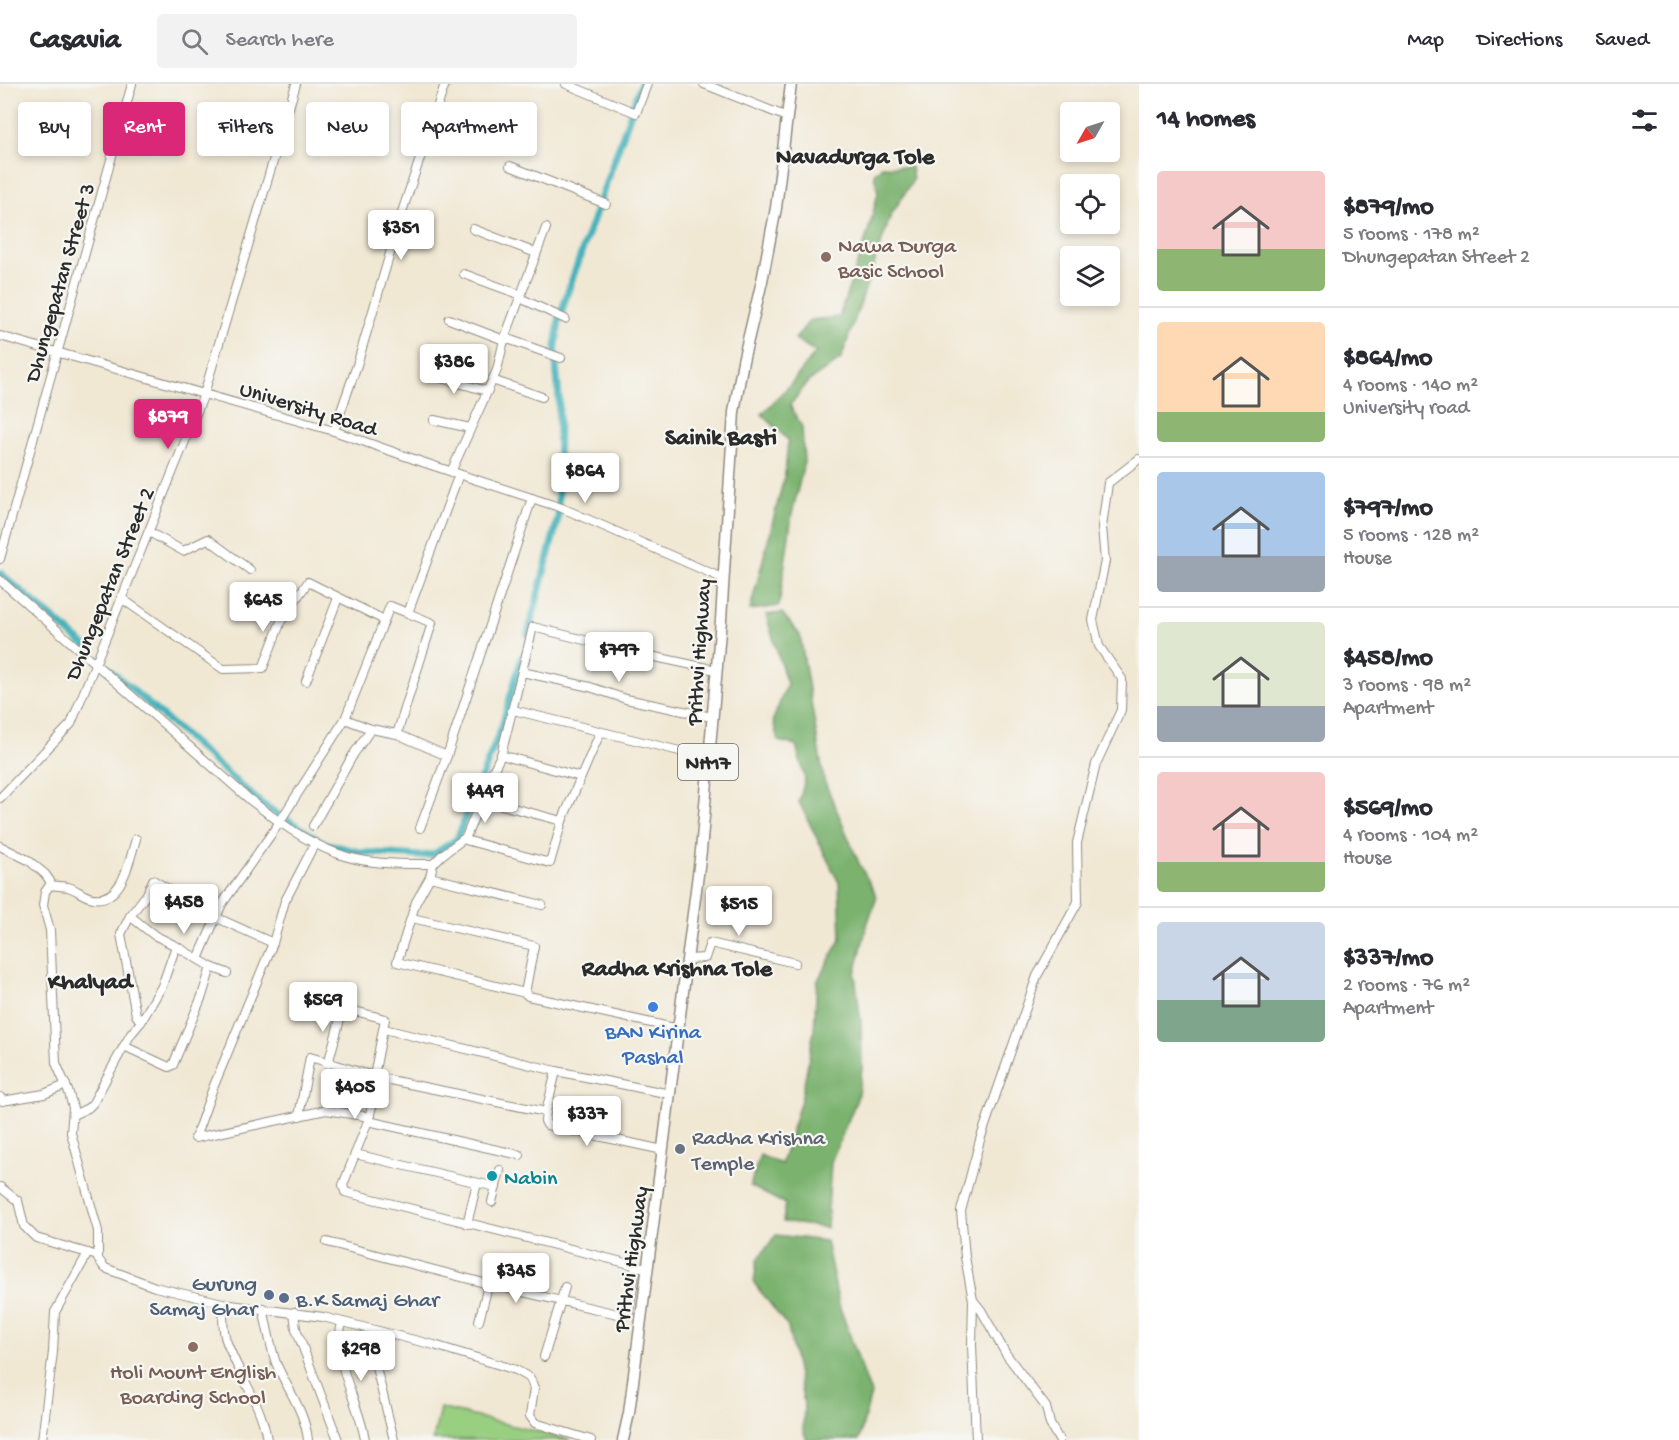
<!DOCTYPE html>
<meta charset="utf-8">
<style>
body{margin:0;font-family:"Gochi Hand",sans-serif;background:#f2f2f3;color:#2b2b33;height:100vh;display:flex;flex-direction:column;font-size:22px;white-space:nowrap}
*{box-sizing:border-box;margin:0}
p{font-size:20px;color:#7c7c81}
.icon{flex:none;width:33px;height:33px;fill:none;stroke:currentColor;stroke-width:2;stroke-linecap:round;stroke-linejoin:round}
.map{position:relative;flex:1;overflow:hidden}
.drawer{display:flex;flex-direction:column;background:#fff;width:540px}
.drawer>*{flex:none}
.banner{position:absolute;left:18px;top:18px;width:570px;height:54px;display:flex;gap:12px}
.needle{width:39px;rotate:231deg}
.tools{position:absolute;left:1060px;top:18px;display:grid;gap:12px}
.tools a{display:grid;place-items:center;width:60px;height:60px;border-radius:6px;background:#fff;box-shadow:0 3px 9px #0003;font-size:30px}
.price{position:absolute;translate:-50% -51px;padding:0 14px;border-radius:6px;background:#fff;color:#222;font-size:20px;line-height:39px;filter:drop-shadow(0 2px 3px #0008)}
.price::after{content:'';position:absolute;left:50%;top:36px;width:18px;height:14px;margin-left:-9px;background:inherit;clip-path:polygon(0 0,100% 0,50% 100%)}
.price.on{background:#db2777;color:#fff}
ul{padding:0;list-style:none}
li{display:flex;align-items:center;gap:18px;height:150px;padding:0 18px}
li+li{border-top:2px solid #e1e1e2}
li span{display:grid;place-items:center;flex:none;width:168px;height:120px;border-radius:6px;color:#555}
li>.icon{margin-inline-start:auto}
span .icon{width:72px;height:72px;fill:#fffc;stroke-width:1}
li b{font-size:26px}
h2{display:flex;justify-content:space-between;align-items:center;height:72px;padding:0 18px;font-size:26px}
.tag{padding:0 21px;border-radius:6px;background:#fff;box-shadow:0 3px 9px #0003;font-size:21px;line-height:54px}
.tag.on{background:#db2777;color:#fff}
header{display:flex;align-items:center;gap:36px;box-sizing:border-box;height:84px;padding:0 30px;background:#fff;border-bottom:2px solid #e1e1e2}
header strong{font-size:28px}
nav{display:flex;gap:33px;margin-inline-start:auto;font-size:21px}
.search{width:420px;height:54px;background:#f2f2f3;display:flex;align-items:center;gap:15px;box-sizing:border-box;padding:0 21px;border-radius:6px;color:#7c7c81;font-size:22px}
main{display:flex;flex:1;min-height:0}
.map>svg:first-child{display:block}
</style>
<header>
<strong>Casavia</strong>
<div class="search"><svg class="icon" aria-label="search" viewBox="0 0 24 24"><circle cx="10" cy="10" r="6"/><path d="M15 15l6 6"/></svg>Search here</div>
<nav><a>Map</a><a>Directions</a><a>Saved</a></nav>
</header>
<main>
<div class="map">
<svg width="1139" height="1356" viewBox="0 0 1139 1356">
<rect width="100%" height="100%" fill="#f6f6f2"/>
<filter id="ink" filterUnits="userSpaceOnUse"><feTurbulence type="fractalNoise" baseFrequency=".0167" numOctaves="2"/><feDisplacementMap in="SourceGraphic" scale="12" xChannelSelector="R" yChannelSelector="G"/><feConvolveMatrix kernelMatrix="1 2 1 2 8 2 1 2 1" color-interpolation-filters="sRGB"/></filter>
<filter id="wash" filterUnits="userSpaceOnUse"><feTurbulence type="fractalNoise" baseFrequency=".008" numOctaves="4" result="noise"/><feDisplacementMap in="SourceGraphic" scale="24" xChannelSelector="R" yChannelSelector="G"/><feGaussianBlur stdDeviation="1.35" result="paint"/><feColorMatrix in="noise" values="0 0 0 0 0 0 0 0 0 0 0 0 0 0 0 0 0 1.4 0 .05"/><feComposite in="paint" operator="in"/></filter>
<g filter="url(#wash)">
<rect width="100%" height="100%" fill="#f1e8d4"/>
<polygon fill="#98cf80" stroke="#627d56" stroke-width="1.5" points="440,1324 571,1356 433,1356"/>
<g fill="#7ab26e" stroke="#526e4c" stroke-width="1.5">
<polygon points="882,82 911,83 913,96 891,131 841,275 808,298 790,321 802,343 804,379 792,430 779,522 750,526 785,390 788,356 762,330 790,301 816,268 795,255 810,236 839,233 868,148 878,109 874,90"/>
<polygon points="782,529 800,551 824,696 859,779 877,813 867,841 855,890 861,940 862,985 857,1015 831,1078 827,1144 783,1138 785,1120 750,1102 760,1071 781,1080 801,1016 814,946 817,898 841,854 839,799 799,718 805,695 796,661 778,657 773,636 787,600 766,531"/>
<polygon points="776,1151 826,1157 839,1221 871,1310 859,1356 807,1356 803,1346 804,1320 788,1243 754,1199 757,1176"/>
</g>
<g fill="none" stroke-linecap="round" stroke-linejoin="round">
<g stroke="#42b2bb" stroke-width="7">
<polyline points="0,489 90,566"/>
<polyline points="528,550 558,434 559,314 555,270 559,236 569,204 641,0"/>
<polyline points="99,576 262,720 280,732"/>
<polyline points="286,735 324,759 359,768 421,772 434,770 457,755 502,642 522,573"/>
</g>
</g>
</g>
<g filter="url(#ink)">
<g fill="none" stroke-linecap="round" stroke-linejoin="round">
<g stroke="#8e8a80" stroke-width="10">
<g id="minor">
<polyline points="566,0 636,29 647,0"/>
<polyline points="704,0 787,33"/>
<polyline points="510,82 606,120"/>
<polyline points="473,145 536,169"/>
<polyline points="464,190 521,211"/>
<polyline points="520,214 565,235"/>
<polyline points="449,235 504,256"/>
<polyline points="0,252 334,347 422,378 562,424 722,494"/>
<polyline points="505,254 561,274"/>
<polyline points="427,290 487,307"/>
<polyline points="492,296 542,313"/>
<polyline points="434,336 470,344"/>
<polyline points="334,347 357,281 404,122 445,0"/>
<polyline points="451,388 497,286 504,256 546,144"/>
<polyline points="149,448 183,467 208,455 250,486"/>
<polyline points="0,475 132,0"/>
<path d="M 0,496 L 249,715 C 276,736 304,757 336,769 C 366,781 402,780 433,780"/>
<polyline points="121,514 223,585 263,584 281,537 308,498 384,536"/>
<polyline points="522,588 590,603 626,615 712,633"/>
<polyline points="306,597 338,514"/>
<polyline points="513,626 708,674"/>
<polyline points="345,635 371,645 397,650 447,672"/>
<polyline points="600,649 562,737 550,779 469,757 466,756 466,753 442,771 433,780 430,793 416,818 397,878 525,909 528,912 679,945"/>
<polyline points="397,650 432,539 408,529 459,390"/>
<polyline points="501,671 581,693"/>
<polyline points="0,714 71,640 204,310 296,0"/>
<polyline points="482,716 562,737"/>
<polyline points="313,742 353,671 371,645"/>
<polyline points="420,744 447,672 532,414"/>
<polyline points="466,753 492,689 501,671 533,543 632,568 716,586"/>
<polyline points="315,759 285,817 273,859 213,1004 195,1054 326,1026 370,1033"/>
<polyline points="0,762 28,776 45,790 50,797 50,801 45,808 43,821 50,846 56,979 69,1009 73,1024 71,1049 98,1147 98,1172 36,1154 24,1142 18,1117 0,1103"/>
<polyline points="430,793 542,821"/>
<path d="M 50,801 C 56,802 62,802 68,803 C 76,805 82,811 89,813 C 122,823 129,777 136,755"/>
<polyline points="130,832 154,851 176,862 211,883 227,889"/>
<polyline points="412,834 534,862 525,909"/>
<polyline points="176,862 162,902 141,938 136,931 121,850 130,832 147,810 153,796 215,833 273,859"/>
<polyline points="198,875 222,820 277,742 345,635 390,522 408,529"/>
<polyline points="688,875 705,874 710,859 795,879"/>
<polyline points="336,922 385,935 374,992"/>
<polyline points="141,938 131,950 124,962 169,983 173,981 202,912 211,883"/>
<polyline points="384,945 556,987 546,1028 380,994 368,1037 343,1101 345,1108 646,1184"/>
<polyline points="328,980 343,924"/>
<polyline points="556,987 670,1010"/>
<polyline points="0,1013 2,1017 44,1010 66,1001"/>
<polyline points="546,1028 545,1037 547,1041 663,1066"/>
<polyline points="73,1031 88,1024 93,1019 124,962"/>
<polyline points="299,1032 310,973 380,994"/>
<polyline points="368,1037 520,1071"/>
<polyline points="355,1070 496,1103"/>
<polyline points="492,1118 500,1086"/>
<polyline points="467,1140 477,1099"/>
<polyline points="327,1158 488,1200 622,1231 626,1231 629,1228 636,1182"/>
<polyline points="98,1172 98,1175 105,1184 155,1203 231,1221 323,1233 434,1261 516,1286 530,1294 534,1304 530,1332 535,1339 591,1356"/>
<polyline points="973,1216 981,1226 1006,1270 1046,1323 1050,1340 1059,1356"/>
<path d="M 222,1219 C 224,1231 222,1245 226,1256 C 238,1290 262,1320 267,1356"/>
<path d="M 263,1224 C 267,1242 270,1261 276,1279 C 287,1305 305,1327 308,1356"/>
<polyline points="294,1228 296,1245 338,1356"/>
<polyline points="479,1237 492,1186"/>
<path d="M 342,1238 C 331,1280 359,1316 365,1356"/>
<polyline points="385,1249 376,1283 394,1356"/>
<polyline points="544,1273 565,1203"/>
<polyline points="42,1356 53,1268 55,1228 88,1169"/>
<polyline points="976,1356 972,1261 973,1216 965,1173 961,1127 980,1056 1037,892 1078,818 1077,759 1096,680 1121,626 1122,595 1099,562 1093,536 1105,477 1102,443 1108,399 1139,375"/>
</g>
</g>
<g stroke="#8e8a80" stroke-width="13">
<polyline id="highway" points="623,1356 629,1329 701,767 721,536 734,328 743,277 762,197 776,124 791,0"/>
</g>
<use href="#minor" stroke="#fff" stroke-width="8"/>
<use href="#highway" stroke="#fff" stroke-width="10"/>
</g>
</g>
<g fill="#8d6e63" stroke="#f6f6f2" stroke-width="2">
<circle cx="826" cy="173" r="6"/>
<circle cx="193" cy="1263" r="6"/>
</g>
<circle fill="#3f7fe0" stroke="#f6f6f2" stroke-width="2" cx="653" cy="923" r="6"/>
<circle fill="#6b7280" stroke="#f6f6f2" stroke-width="2" cx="680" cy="1065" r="6"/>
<circle fill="#0f9aa8" stroke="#f6f6f2" stroke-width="2" cx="492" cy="1092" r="6"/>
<g fill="#5c6f8a" stroke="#f6f6f2" stroke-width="2">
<circle cx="269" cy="1211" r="6"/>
<circle cx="284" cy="1214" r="6"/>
</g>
<g text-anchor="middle" stroke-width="4.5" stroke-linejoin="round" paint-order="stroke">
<rect fill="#f6f6f2" stroke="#686867" stroke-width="1.5" x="678" y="660" width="60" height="36" rx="4.5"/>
<g font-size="21" font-weight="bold" fill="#2b2b2b">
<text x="708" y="685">NH17</text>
</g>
<g font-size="22" fill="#785e54" stroke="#f6f6f2" text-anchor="start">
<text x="838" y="168">Nawa Durga<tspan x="838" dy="25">Basic School</tspan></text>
<text x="193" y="1294" text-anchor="middle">Holi Mount English<tspan x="193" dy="25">Boarding School</tspan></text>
</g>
<g font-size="22" fill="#2b2b2b" stroke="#f6f6f2">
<text transform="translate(58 198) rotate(-74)" y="8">Dhungepatan Street 3</text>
<text transform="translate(309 323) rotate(17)" y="8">University Road</text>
<text transform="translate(108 499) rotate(-68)" y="8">Dhungepatan Street 2</text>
<text transform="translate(697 568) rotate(-86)" y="8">Prithvi Highway</text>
<text transform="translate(629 1175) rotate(-82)" y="8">Prithvi Highway</text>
</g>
<g font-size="22" fill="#366cbe" stroke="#f6f6f2">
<text x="653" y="954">BAN Kirina<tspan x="653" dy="25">Pashal</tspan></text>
</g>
<g font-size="22" fill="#5b616d" stroke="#f6f6f2" text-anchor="start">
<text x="692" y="1060">Radha Krishna<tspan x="692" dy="25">Temple</tspan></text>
</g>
<g font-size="22" fill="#0d838f" stroke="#f6f6f2" text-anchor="start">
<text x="504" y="1100">Nabin</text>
</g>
<g font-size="22" fill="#4e5e75" stroke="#f6f6f2" text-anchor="end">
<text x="257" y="1206">Gurung<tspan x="257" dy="25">Samaj Ghar</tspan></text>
<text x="296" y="1222" text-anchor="start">B.K Samaj Ghar</text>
</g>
<g font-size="24" font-weight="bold" fill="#2b2b2b" stroke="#f6f6f2">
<text x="855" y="79">Navadurga Tole</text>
<text x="721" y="360">Sainik Basti</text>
<text x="677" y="891">Radha Krishna Tole</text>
<text x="90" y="904">Khalyad</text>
</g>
</g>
</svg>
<div class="tools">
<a><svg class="needle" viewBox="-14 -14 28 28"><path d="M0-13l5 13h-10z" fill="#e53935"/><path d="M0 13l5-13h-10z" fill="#7c7c81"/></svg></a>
<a><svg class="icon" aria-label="locate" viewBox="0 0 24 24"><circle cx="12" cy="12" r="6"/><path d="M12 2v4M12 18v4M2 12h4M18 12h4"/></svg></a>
<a><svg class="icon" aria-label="layers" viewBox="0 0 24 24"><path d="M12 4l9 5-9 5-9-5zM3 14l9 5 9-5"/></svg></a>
</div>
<b class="price" style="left:401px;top:177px">$351</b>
<b class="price" style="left:454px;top:311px">$386</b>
<b class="price on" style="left:168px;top:366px">$879</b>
<b class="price" style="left:585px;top:420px">$864</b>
<b class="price" style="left:263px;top:549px">$645</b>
<b class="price" style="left:619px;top:599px">$797</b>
<b class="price" style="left:485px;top:740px">$449</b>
<b class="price" style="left:184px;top:851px">$458</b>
<b class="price" style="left:739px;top:853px">$515</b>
<b class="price" style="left:323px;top:949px">$569</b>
<b class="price" style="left:355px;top:1036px">$405</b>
<b class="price" style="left:587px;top:1063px">$337</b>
<b class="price" style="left:516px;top:1220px">$345</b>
<b class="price" style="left:361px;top:1298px">$298</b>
<div class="banner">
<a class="tag">Buy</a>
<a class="tag on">Rent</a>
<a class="tag">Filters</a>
<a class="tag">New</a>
<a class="tag">Apartment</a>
</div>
</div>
<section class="drawer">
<h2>14 homes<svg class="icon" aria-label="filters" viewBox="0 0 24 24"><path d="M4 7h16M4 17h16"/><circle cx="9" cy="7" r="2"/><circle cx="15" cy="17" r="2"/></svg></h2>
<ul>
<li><span style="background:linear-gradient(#f6c9c9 65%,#8fb573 0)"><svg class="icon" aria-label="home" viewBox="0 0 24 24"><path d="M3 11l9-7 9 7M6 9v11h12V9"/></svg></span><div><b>$879/mo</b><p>5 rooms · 178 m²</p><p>Dhungepatan Street 2</p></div></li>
<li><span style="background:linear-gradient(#ffd9b3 75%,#8fb573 0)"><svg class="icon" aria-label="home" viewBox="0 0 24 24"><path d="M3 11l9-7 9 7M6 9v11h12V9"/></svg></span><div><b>$864/mo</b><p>4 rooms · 140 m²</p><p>University road</p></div></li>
<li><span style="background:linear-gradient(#a9c7e8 70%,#9aa5b1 0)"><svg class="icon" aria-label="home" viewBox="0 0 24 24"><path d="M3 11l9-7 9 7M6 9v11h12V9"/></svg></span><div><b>$797/mo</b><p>5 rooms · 128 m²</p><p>House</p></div></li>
<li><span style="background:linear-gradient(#dfe7d0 70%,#9aa5b1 0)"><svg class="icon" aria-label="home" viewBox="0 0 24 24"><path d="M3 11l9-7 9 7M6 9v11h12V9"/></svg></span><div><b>$458/mo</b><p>3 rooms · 98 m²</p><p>Apartment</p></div></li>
<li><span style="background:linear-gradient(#f6c9c9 75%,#8fb573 0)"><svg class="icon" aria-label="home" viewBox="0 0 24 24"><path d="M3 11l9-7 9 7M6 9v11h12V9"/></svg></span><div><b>$569/mo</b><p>4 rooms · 104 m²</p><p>House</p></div></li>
<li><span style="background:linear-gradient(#c9d6e8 65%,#7fa58c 0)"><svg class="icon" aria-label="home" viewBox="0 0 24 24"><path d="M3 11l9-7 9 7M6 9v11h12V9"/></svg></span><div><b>$337/mo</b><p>2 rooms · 76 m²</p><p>Apartment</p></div></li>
</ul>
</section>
</main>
